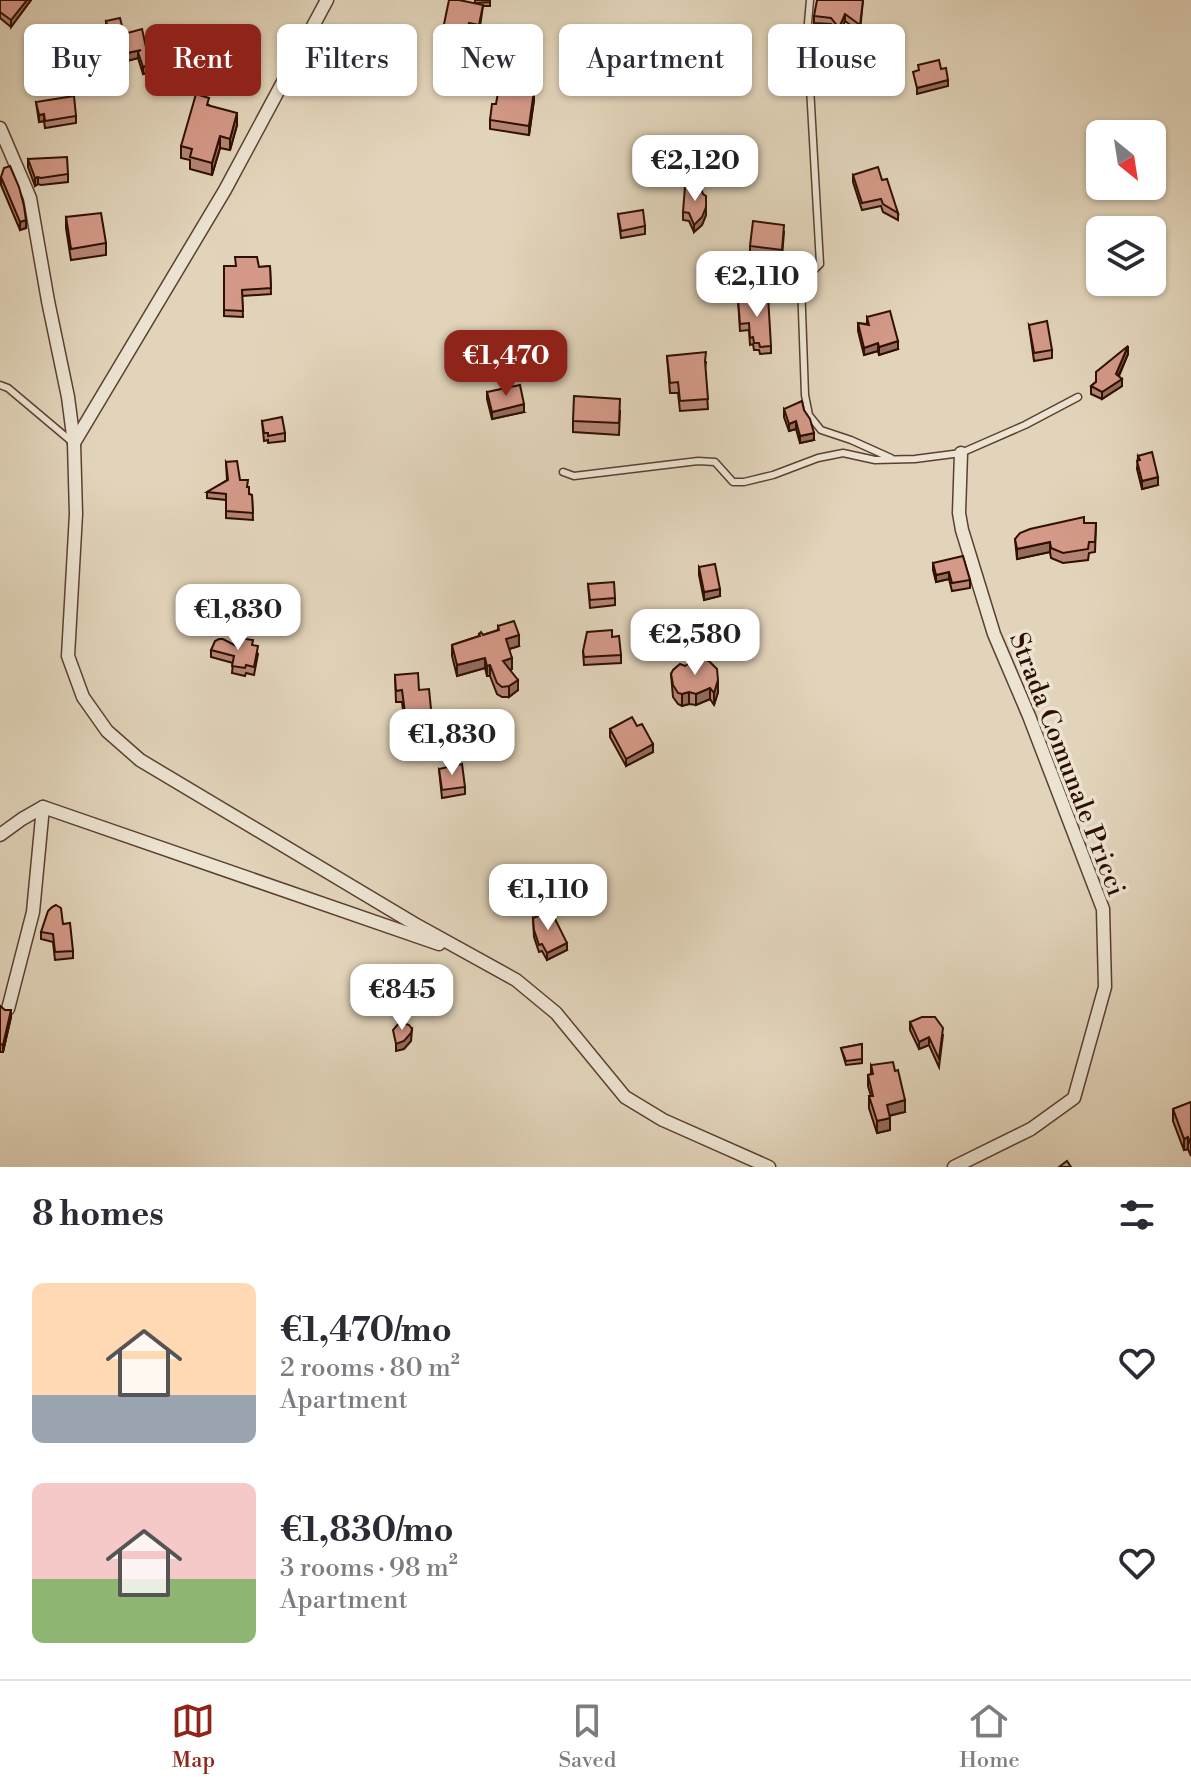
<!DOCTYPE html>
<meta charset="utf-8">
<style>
body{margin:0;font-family:"Libre Bodoni",serif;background:#f2f2f3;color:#2b2b33;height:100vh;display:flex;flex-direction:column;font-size:30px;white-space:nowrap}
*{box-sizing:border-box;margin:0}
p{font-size:26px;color:#7c7c81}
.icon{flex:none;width:44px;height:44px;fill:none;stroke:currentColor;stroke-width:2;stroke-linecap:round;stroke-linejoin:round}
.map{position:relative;height:1167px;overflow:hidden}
.side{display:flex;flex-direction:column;background:#fff;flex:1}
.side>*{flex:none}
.hud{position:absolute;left:24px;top:24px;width:1144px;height:72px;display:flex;gap:16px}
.needle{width:52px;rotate:150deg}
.fabs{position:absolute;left:1086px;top:120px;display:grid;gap:16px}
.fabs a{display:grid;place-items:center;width:80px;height:80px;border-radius:12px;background:#fff;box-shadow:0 2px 6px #0004;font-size:40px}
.price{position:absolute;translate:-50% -68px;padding:0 18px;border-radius:16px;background:#fff;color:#222;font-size:26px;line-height:52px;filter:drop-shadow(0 2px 4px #0008)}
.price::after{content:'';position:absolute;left:50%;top:48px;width:24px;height:18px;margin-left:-12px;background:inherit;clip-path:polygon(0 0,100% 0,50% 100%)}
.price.active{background:#8f2418;color:#fff}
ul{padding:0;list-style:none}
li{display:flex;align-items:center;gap:24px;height:200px;padding:0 32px}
li span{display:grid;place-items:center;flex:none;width:224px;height:160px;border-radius:12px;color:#555}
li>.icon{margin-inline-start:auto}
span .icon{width:96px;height:96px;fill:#fffc;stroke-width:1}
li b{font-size:34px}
h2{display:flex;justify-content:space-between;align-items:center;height:96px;padding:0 32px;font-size:34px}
.pill{padding:0 28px;border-radius:12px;background:#fff;box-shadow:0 2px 6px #0004;font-size:28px;line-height:72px}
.pill.active{background:#8f2418;color:#fff}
.menu{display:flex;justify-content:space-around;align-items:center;height:112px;border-top:2px solid #e1e1e2;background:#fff;font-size:22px;color:#7c7c81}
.menu a{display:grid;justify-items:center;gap:4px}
.menu .active{color:#8f2418}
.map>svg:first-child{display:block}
</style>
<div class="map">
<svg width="1191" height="1167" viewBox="0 0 1191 1167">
<rect width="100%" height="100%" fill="#e2d4ba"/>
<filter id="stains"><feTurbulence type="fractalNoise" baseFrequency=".0025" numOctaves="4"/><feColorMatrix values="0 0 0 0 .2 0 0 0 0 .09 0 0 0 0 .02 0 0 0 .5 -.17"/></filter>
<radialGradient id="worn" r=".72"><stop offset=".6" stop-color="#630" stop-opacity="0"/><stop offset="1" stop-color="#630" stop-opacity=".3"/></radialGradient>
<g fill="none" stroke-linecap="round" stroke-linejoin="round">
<g stroke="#5b4030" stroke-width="9">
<g id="lane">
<polyline points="810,0 807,34 820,264 801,283 805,395 809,415 821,430 851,440 891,458"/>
<polyline points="718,262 804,280"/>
<polyline points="0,385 8,388 71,441"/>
<polyline points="563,472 574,476 698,461 715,462 733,482 744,482 773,475 818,458 843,453 875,460 915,459 961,453 1025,425 1078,397"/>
</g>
</g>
<g stroke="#5b4030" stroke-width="15">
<g id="street">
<polyline points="0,128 30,198 48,301 68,397 74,443 76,514 68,656 83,697 107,731 140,760 413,923 516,980 556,1013 625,1097 663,1120 769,1167"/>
<polyline points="74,443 225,190 327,0"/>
<polyline points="0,835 22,819 43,807 439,944"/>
<polyline points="8,1009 33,912 43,807"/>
<polyline points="954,1167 1031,1129 1074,1098 1105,987 1103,909 1029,716 994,634 962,530 959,513 961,453"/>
</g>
</g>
<use href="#lane" stroke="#ece3d2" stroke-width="6"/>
<use href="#street" stroke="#ece3d2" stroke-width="12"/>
</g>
<g fill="#b68475" stroke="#2e0f02" stroke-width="2">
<polygon points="0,0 31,0 11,27 0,18"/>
<polygon points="490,0 490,6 483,6 479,33 469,31 466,42 443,37 443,29 475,3"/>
<polygon points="863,0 860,32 845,21 839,35 831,24 814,23 814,16"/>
<polygon points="106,21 146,47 168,53 187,65 184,67 178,83 171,72 158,69 143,74 138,58 127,61 125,51 113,53 106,28"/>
<polygon points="519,46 513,84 534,100 529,135 490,129 490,120"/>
<polygon points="36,102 76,116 76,123 45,128 44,121 39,122"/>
<polygon points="209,105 237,125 230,150 220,148 212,175 190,169 190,160 181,158 181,146"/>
<polygon points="28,159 68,174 68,182 41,185 38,184 35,186 28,167"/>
<polygon points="853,175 898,213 898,220 883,212 881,206 862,210 853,182"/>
<polygon points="1,177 26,228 20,230 1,185"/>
<polygon points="701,191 706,215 702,225 694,232 689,221 683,220 683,212"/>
<polygon points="618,214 645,226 645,234 621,238"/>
<polygon points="66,217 106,243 106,255 71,260 66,228"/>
<polygon points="784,232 782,257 750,253 750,246"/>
<polygon points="224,266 259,267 270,266 271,294 242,296 243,317 224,316"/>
<polygon points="738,299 771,346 771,353 760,354 759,350 754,350 753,344 750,345 749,330 740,331"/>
<polygon points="867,317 898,349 879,355 878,351 864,355 858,331 858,323 867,324"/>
<polygon points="1029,325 1052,350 1052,358 1034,361"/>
<polygon points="1128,354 1119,376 1122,386 1102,399 1091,394 1091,386"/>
<polygon points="667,356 706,362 705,368 708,409 680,411 678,393 670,393"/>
<polygon points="487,392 524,412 492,419 487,399"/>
<polygon points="784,409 814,440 800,443 796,429 789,431 784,417"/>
<polygon points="620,411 619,435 573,432 573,421"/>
<polygon points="262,421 285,433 285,441 268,443 268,440 264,441"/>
<polygon points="1138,456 1158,485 1142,489 1137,469"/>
<polygon points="226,462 240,480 247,486 249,494 252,495 253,520 226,518 226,500 207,498 207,492 227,480"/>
<polygon points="1084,523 1096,523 1095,552 1089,553 1088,560 1063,563 1051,558 1050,552 1017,559 1015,539"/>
<polygon points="933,563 970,580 970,588 952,591 949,579 936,582 933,570"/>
<polygon points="699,567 720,596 704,600 699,575"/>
<polygon points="588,584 615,598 615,605 590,608"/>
<polygon points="498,626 519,646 509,649 512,669 510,670 518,690 509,697 502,697 497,694 490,676 487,676 485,668 457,676 452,656 452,645 479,636 479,634 483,635 498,630"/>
<polygon points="612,637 621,655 621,663 584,665 583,651"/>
<polygon points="253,646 258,654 254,675 246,673 245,676 232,673 233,663 211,657 211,650"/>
<polygon points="671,674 718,692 714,705 710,699 696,705 689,704 682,706 678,704 673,697"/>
<polygon points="395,675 419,690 432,719 432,730 406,733 402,702 396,702"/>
<polygon points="637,726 653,752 626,766 610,737 610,729"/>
<polygon points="439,769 465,787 465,794 442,798"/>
<polygon points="533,918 567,950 547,960 542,951 539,952 534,937"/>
<polygon points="63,924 73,951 73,958 55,960 53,942 41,939 41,932"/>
<polygon points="0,1006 11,1017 3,1052 0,1052"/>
<polygon points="910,1022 943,1035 939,1067 929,1045 919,1049 910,1030"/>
<polygon points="862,1044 862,1063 846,1065 841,1048"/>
<polygon points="871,1065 905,1112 889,1116 890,1130 877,1133 869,1108 869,1096 871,1096 868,1086 868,1075 871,1074"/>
<polygon points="1191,1102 1191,1156 1188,1149 1184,1150 1173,1121 1173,1109"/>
</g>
<g fill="#946b5f" stroke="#2e0f02" stroke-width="2">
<polygon points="27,0 31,0 11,27 11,20"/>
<polygon points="845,14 845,21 839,35 839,28"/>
<polygon points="519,37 519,46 511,93 511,84"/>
<polygon points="125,43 125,51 113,53 113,46"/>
<polygon points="141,50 138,52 138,58 127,61 127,53"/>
<polygon points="187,57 187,65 184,67 178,83 178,76 184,59"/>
<polygon points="158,61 158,69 143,74 143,67"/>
<polygon points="948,80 948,86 917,94 917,88"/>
<polygon points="534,91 534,100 529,135 529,126"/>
<polygon points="237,113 237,125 230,150 230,139"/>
<polygon points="44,114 44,121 39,122 39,115"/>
<polygon points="220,136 220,148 212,175 212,163"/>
<polygon points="38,177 38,184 35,186 35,178"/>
<polygon points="706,207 706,215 702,225 694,232 694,225"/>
<polygon points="26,220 26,228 20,230 20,222"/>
<polygon points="898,341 898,349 879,355 879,347"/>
<polygon points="878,343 878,351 864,355 864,348"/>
<polygon points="1128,346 1128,354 1116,381 1116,374"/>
<polygon points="1122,379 1122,386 1102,399 1102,392"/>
<polygon points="524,404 524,412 492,419 492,412"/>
<polygon points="796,421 796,429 789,431 789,424"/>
<polygon points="814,433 814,440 800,443 800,436"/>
<polygon points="1158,477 1158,485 1142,489 1142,481"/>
<polygon points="1050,542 1050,552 1017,559 1017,549"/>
<polygon points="949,572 949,579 936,582 936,575"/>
<polygon points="720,589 720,596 704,600 704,592"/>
<polygon points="519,635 519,646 506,650 506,639"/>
<polygon points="485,658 485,668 457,676 457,665"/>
<polygon points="512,658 512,669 503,672 503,661"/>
<polygon points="490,665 490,676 487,676 487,666"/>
<polygon points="518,680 518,690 509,697 509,686"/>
<polygon points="718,680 718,692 714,705 714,693"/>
<polygon points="710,688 710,699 696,705 696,694"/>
<polygon points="689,692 689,704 682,706 682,694"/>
<polygon points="653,744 653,752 626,766 626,759"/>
<polygon points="567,943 567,950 547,960 547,953"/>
<polygon points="11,1010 11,1017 3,1052 3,1045"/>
<polygon points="412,1029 411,1041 404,1049 396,1051 396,1044"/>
<polygon points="929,1037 929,1045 919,1049 919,1042"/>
<polygon points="905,1100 905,1112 887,1116 887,1105"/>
<polygon points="890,1118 890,1130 877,1133 877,1121"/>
<polygon points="1188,1137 1188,1149 1184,1150 1184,1139"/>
</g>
<g fill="#d49988" stroke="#2e0f02" stroke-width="2">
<polygon points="0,0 27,0 11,20 0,12"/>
<polygon points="449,0 459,0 483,5 479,25 469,23 466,34 443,29"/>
<polygon points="475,0 490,0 490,2 475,3"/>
<polygon points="817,0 863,0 860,25 845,14 839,28 831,18 814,16"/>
<polygon points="120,18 124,34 142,29 146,47 158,39 168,53 182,45 187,57 184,59 178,76 171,65 158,61 143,67 138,52 141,50 127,53 125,43 113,46 106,21"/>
<polygon points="508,35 519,37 511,84 518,85 517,88 534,91 529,126 490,120 492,104 496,104"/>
<polygon points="939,60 941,69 946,68 948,80 917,88 913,72 919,70 918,65"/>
<polygon points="196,94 209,98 207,105 237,113 230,139 220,136 212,163 190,157 192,149 181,146"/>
<polygon points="74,96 76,116 45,121 44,114 39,115 36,102"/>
<polygon points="67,157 68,174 41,178 38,177 35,178 28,159"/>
<polygon points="10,166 19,187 24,206 26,220 20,222 1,177 4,168"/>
<polygon points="878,167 882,180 887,179 898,213 883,204 881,199 862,203 853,175"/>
<polygon points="685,187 701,188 703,194 706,196 706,207 702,217 694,225 689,213 683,212"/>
<polygon points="643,210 645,226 621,231 618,214"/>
<polygon points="101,213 106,243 71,249 66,217"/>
<polygon points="753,221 784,225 782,250 750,246"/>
<polygon points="235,257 257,257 259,267 270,266 271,288 242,290 243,311 224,310 224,266 236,266"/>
<polygon points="768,296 771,346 760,347 759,343 754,343 753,337 750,338 749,323 740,324 738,299"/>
<polygon points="890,311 898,341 879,347 878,343 864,348 858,323 869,325 867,317"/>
<polygon points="1047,321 1052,350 1034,353 1029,325"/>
<polygon points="1128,346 1116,374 1122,379 1102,392 1091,386 1096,382 1096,372"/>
<polygon points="706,352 705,361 708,399 680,401 678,382 670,383 667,356"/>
<polygon points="520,385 524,404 492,412 487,392"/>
<polygon points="574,396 620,399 619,423 573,421"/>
<polygon points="802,401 804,410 810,419 814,433 800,436 796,421 789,424 784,409"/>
<polygon points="282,417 285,433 268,436 268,433 264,433 262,421"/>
<polygon points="1152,452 1158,477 1142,481 1137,461 1140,460 1138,456"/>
<polygon points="237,461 240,480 248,480 247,487 249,487 249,494 252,495 253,513 226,511 226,494 207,492 228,480 226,462"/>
<polygon points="1084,517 1084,523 1096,523 1095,542 1089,542 1088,549 1063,553 1051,548 1050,542 1017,549 1015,539 1020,533 1030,529"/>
<polygon points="963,556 970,580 952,583 949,572 936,575 933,563"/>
<polygon points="715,564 720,589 704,592 699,567"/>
<polygon points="614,582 615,598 590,600 588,584"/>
<polygon points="514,621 519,635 506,639 512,658 503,661 518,680 509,686 502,687 497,683 490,665 487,666 485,658 457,665 452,645 480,636 479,634 481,632 483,635 499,630 498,626"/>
<polygon points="612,630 612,637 619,636 621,655 584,657 583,651 587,632"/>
<polygon points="239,638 253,640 252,645 258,646 254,667 246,665 245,668 232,666 234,656 211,650 215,641 219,639 223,639 238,647"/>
<polygon points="703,659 709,661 717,669 718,680 714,693 710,688 696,694 689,692 682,694 678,693 673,685 671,674 673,670 680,664 685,666 694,660"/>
<polygon points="418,673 419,690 429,689 432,719 406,721 402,690 396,691 395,675"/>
<polygon points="632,717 637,726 642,724 653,744 626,759 610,729"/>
<polygon points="462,764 465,787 442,790 439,769"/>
<polygon points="56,905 61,908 63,924 70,923 73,951 55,952 53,934 41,932 48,911 52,907"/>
<polygon points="551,911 567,943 547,953 542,944 539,945 534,930 533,918"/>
<polygon points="0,1006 5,1010 11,1010 3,1045 0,1044"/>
<polygon points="922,1017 935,1017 943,1028 939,1059 929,1037 919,1042 910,1022"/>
<polygon points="400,1022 409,1025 412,1029 411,1033 404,1041 396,1044 393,1030"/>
<polygon points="862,1044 862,1059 846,1061 841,1048"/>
<polygon points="893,1062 895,1071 898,1070 905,1100 887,1105 890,1118 877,1121 869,1096 873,1096 868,1075 873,1074 871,1065"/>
<polygon points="1191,1102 1191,1145 1188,1137 1184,1139 1173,1109"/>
<polygon points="1067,1161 1071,1167 1059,1167"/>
</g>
<g text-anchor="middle" stroke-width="7" stroke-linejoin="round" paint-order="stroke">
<g font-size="26" fill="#2e0f02" stroke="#ece3d2">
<text transform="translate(1068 764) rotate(69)" y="9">Strada Comunale Pricci</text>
</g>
</g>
<rect width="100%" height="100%" filter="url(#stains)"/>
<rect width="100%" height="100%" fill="url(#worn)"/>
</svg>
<div class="fabs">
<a><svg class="needle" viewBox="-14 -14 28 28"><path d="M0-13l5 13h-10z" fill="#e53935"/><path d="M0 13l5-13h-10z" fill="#7c7c81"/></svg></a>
<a><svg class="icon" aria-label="layers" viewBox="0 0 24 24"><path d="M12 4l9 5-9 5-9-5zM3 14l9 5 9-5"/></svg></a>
</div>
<b class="price" style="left:695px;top:203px">€2,120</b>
<b class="price" style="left:757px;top:319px">€2,110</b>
<b class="price active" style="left:506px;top:398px">€1,470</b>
<b class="price" style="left:238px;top:652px">€1,830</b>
<b class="price" style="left:695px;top:677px">€2,580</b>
<b class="price" style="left:452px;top:777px">€1,830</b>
<b class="price" style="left:548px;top:932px">€1,110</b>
<b class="price" style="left:402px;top:1032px">€845</b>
<div class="hud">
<a class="pill">Buy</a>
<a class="pill active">Rent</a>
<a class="pill">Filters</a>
<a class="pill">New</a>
<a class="pill">Apartment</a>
<a class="pill">House</a>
</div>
</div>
<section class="side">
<h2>8 homes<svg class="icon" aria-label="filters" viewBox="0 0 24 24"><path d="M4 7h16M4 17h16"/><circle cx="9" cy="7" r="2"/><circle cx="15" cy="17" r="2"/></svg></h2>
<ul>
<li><span style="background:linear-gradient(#ffd9b3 70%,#9aa5b1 0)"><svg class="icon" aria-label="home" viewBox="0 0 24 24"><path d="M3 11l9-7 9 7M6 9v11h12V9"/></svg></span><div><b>€1,470/mo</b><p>2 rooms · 80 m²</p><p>Apartment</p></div><svg class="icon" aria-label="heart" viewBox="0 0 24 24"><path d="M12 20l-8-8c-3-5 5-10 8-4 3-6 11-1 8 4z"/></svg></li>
<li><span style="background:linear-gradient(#f6c9c9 60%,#8fb573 0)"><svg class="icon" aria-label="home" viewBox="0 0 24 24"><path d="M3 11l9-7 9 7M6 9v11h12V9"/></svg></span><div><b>€1,830/mo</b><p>3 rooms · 98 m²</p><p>Apartment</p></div><svg class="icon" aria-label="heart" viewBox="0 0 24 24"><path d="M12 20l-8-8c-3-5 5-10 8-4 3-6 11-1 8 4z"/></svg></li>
</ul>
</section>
<nav class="menu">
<a class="active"><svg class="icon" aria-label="map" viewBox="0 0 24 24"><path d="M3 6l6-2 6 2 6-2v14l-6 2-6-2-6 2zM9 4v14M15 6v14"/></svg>Map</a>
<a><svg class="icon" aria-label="saved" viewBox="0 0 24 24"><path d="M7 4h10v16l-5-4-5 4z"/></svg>Saved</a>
<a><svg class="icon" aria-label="home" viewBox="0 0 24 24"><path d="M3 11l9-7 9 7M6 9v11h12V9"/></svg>Home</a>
</nav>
